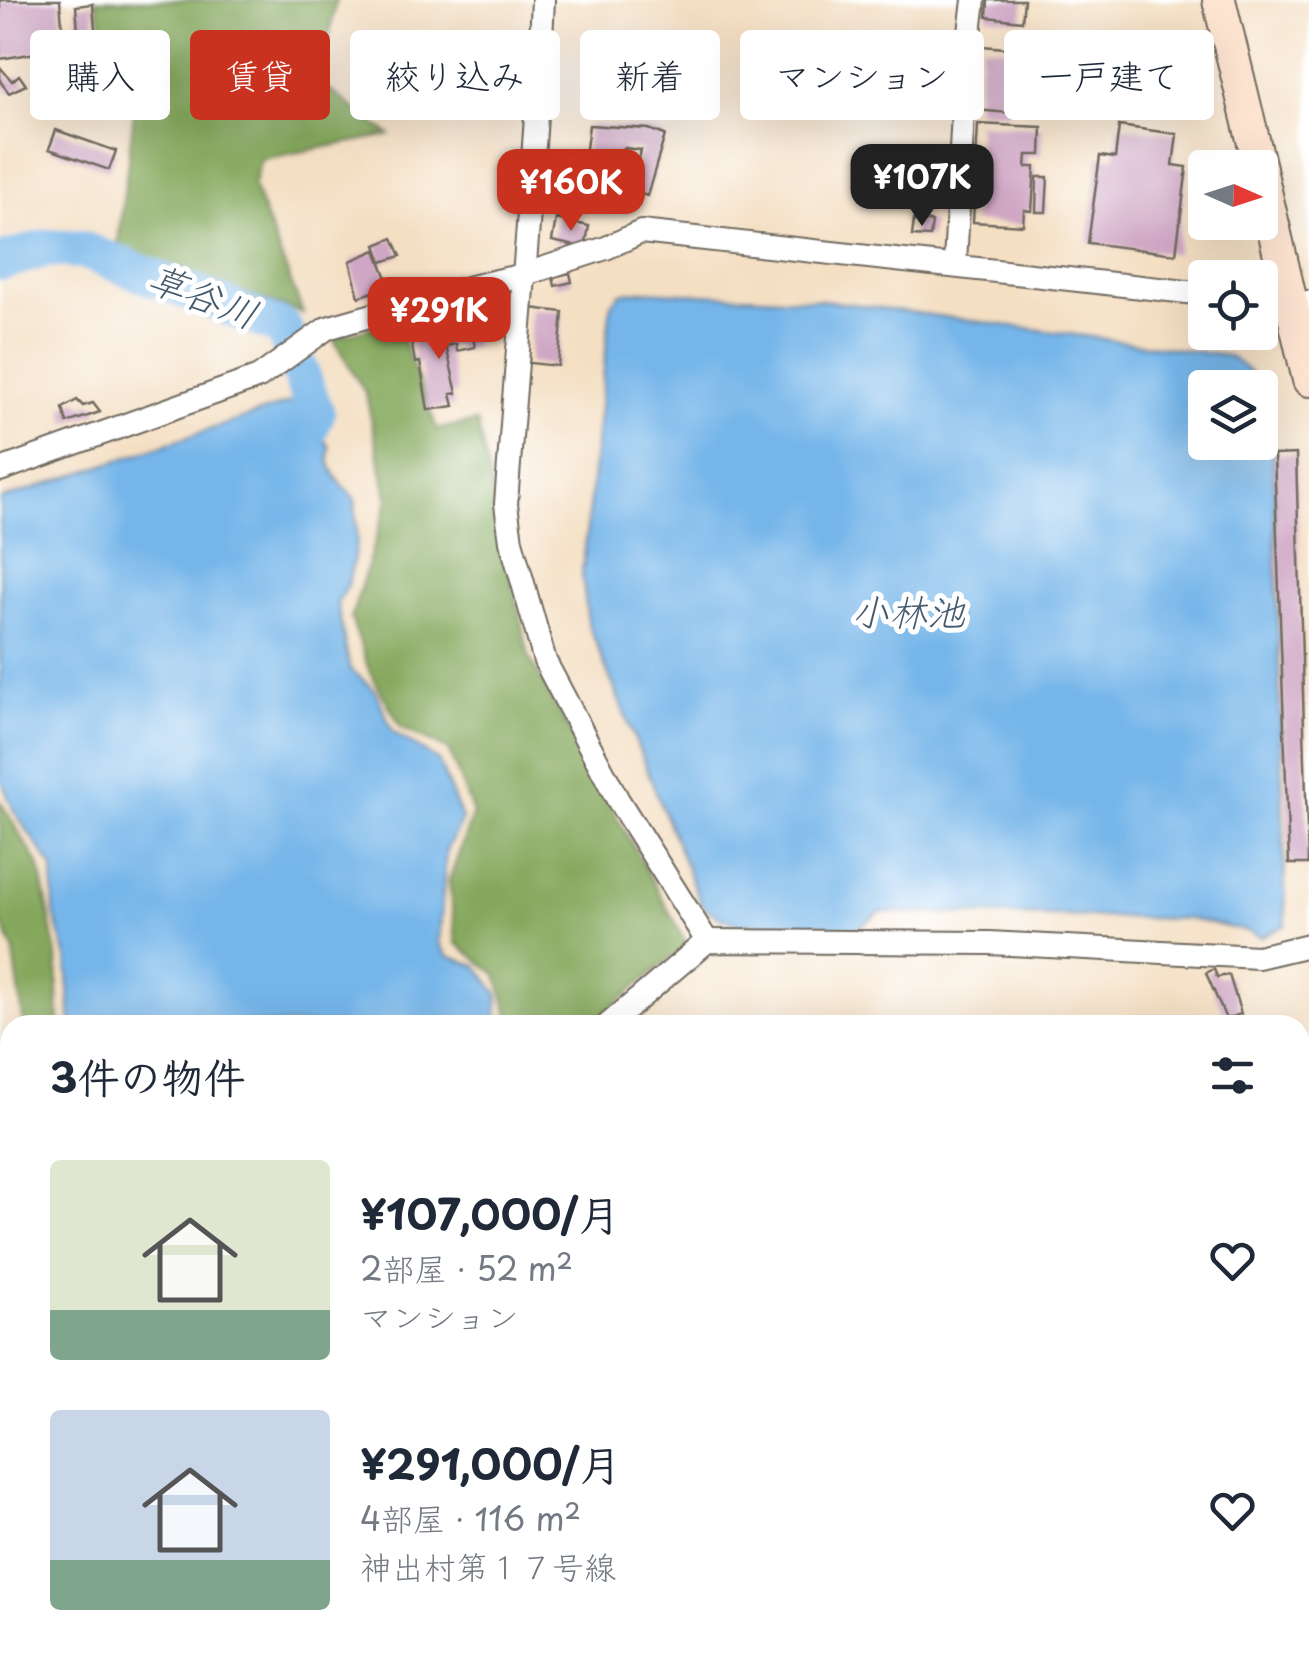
<!DOCTYPE html>
<html lang="ja">
<meta charset="utf-8">
<style>
body{margin:0;font-family:"Playpen Sans","Klee One",sans-serif;background:#f2f2f3;color:#1f2937;height:100vh;display:flex;flex-direction:column;font-size:38px;white-space:nowrap}
*{box-sizing:border-box;margin:0}
p{font-size:32px;color:#747a83}
.icon{flex:none;width:55px;height:55px;fill:none;stroke:currentColor;stroke-width:2;stroke-linecap:round;stroke-linejoin:round}
.map{position:relative;flex:1;overflow:hidden}
.sheet{position:absolute;left:0px;top:1015px;width:1310px;height:642px;display:flex;flex-direction:column;background:#fff;border-radius:30px 30px 0 0;box-shadow:0 10px 40px #0002}
.sheet>*{flex:none}
.top-card{position:absolute;left:30px;top:30px;width:1250px;height:90px;display:flex;gap:20px}
.needle{width:65px;rotate:93deg}
.tools{position:absolute;left:1188px;top:150px;display:grid;gap:20px}
.tools a{display:grid;place-items:center;width:90px;height:90px;border-radius:10px;background:#fff;box-shadow:0 10px 40px #0002;font-size:50px}
.price{position:absolute;translate:-50% -85px;padding:0 22px;border-radius:20px;background:#c8321e;color:#fff;font-size:32px;line-height:65px;filter:drop-shadow(0 2px 5px #0008)}
.price::after{content:'';position:absolute;left:50%;top:60px;width:30px;height:22px;margin-left:-15px;background:inherit;clip-path:polygon(0 0,100% 0,50% 100%)}
.price.on{background:#222;color:#fff}
ul{padding:0;list-style:none}
li{display:flex;align-items:center;gap:30px;height:250px;padding:0 50px}
li span{display:grid;place-items:center;flex:none;width:280px;height:200px;border-radius:10px;color:#555}
li>.icon{margin-inline-start:auto}
span .icon{width:120px;height:120px;fill:#fffc;stroke-width:1}
li b{font-size:42px}
h2{display:flex;justify-content:space-between;align-items:center;height:120px;padding:0 50px;font-size:42px}
.tag{padding:0 35px;border-radius:10px;background:#fff;box-shadow:0 10px 40px #0002;font-size:35px;line-height:90px}
.tag.on{background:#c8321e;color:#fff}
.map>svg:first-child{display:block}
</style>
<div class="map">
<svg width="1309" height="1657" viewBox="0 0 1309 1657">
<rect width="100%" height="100%" fill="#fff"/>
<filter id="ink" filterUnits="userSpaceOnUse"><feTurbulence type="fractalNoise" baseFrequency=".01" numOctaves="2"/><feDisplacementMap in="SourceGraphic" scale="20" xChannelSelector="R" yChannelSelector="G"/><feConvolveMatrix kernelMatrix="1 2 1 2 8 2 1 2 1" color-interpolation-filters="sRGB"/></filter>
<filter id="wash" filterUnits="userSpaceOnUse"><feTurbulence type="fractalNoise" baseFrequency=".0048" numOctaves="4" result="noise"/><feDisplacementMap in="SourceGraphic" scale="40" xChannelSelector="R" yChannelSelector="G"/><feGaussianBlur stdDeviation="2.25" result="paint"/><feColorMatrix in="noise" values="0 0 0 0 0 0 0 0 0 0 0 0 0 0 0 0 0 1.4 0 .05"/><feComposite in="paint" operator="in"/></filter>
<g filter="url(#wash)">
<rect width="100%" height="100%" fill="#f4dfc3"/>
<g fill="#84a75c" stroke="#586944" stroke-width="2.5">
<polygon points="95,0 336,0 328,43 281,45 276,70 327,88 390,135 261,159 253,186 303,313 117,251 135,104 103,28"/>
<polygon points="395,320 437,429 477,422 529,657 687,944 591,1025 512,1025 497,975 456,943 449,881 473,813 449,751 401,727 369,670 351,618 388,500 366,394 333,339"/>
<polygon points="0,801 40,867 57,956 59,1025 24,1025 13,948 0,920"/>
<polygon points="10,1092 10,1315 0,1320 0,1111"/>
<polygon points="10,1519 10,1648 27,1657 0,1657 0,1531"/>
<polygon points="636,1648 718,1648 728,1657 645,1657"/>
</g>
<g fill="#75b5e9" stroke="#50708a" stroke-width="2.5" fill-rule="evenodd">
<path d="M 640,291 L 822,300 L 1228,356 C 1255,372 1264,387 1272,417 L 1286,925 L 1261,937 L 1251,932 L 1190,919 L 880,912 L 858,928 L 738,924 L 715,915 L 701,904 L 588,623 L 582,574 L 611,304 L 621,293 ZM 1205,388 L 1260,388 L 1260,442 L 1205,442 Z"/>
<path d="M 295,401 L 330,447 C 325,469 341,484 355,499 L 357,543 L 348,584 L 337,603 L 350,669 L 375,690 L 393,732 L 438,760 L 462,819 L 446,851 L 439,943 L 448,956 L 477,966 L 498,994 L 497,1014 L 501,1025 L 71,1025 L 67,958 L 54,914 L 53,868 L 14,811 L 0,777 L 0,500 Z"/>
<rect x="1300" y="1523" width="9" height="82"/>
<polygon points="726,1648 794,1648 801,1657 736,1657"/>
</g>
<g fill="none" stroke-linecap="round" stroke-linejoin="round">
<polyline stroke="#75b5e9" stroke-width="38" points="0,262 47,248 82,250 283,328 316,414 301,447"/>
</g>
<g id="blocks">
<g fill="#cfa6c4">
<polygon points="0,0 60,0 64,50 60,50 61,62 43,63 42,52 0,59"/>
<polygon points="988,0 1024,0 1022,21 987,17"/>
<polygon points="93,4 100,92 83,94 76,6"/>
<polygon points="316,44 317,69 290,69 289,45"/>
<polygon points="982,46 1016,49 1009,113 976,110"/>
<polygon points="0,67 12,81 19,75 26,85 9,93 0,81"/>
<polygon points="58,94 83,98 80,109 57,100"/>
<polygon points="978,124 1042,127 1041,155 1027,155 1026,167 1035,167 1032,211 1024,210 1023,225 973,222"/>
<polygon points="589,125 649,129 665,135 647,196 635,192 638,180 634,179 641,150 624,148 619,186 582,180"/>
<polygon points="1119,126 1177,134 1173,165 1187,167 1176,254 1088,243 1100,156 1115,158"/>
<polygon points="56,130 116,151 109,170 49,149"/>
<polygon points="1037,177 1048,177 1046,212 1036,212"/>
<polygon points="571,182 621,189 618,211 568,204"/>
<polygon points="556,219 589,226 585,248 552,241"/>
<polygon points="914,220 932,222 930,237 912,236"/>
<polygon points="393,238 401,256 382,262 376,245"/>
<polygon points="376,250 390,286 359,297 350,261"/>
<polygon points="570,273 572,282 555,286 553,277"/>
<polygon points="531,308 563,312 558,366 529,363"/>
<polygon points="470,325 475,347 457,351 456,344 446,346 457,393 451,394 454,406 428,410 420,362 415,363 410,333"/>
<polygon points="77,400 83,406 93,403 100,412 67,423 63,408"/>
<polygon points="1296,454 1308,864 1289,864 1274,455"/>
<polygon points="1214,969 1217,977 1229,975 1241,1014 1226,1019 1206,973"/>
<polygon points="1309,1640 1309,1657 1250,1657 1249,1648 1300,1648 1300,1641"/>
<polygon points="438,1648 458,1648 459,1657 439,1657"/>
</g>
</g>
</g>
<g filter="url(#ink)">
<use href="#blocks" fill-opacity="0" stroke="#716a60" stroke-width="2.5"/>
<g fill="none" stroke-linecap="round" stroke-linejoin="round">
<g stroke="#716a60" stroke-width="26">
<g id="street">
<path d="M 543,0 C 535,168 518,336 506,504 L 511,541 L 545,661 L 618,800 L 707,941"/>
<polyline points="955,264 965,73 974,0"/>
<polyline points="1260,300 1293,304 1309,302"/>
<polyline points="0,470 259,377 327,328 471,287 523,275 606,248 641,232 1205,294"/>
<polyline points="608,1025 707,941 989,943 1258,957 1309,945"/>
<polyline points="1300,1206 1309,1201"/>
<polyline points="252,1648 253,1657"/>
</g>
</g>
<g stroke="#716a60" stroke-width="36">
<g id="secondary">
<polyline points="1219,0 1260,168"/>
<polyline points="1260,169 1309,380"/>
<polyline points="0,1374 10,1374"/>
<polyline points="608,1648 617,1657"/>
</g>
</g>
<use href="#street" stroke="#fff" stroke-width="22"/>
<use href="#secondary" stroke="#fde4d1" stroke-width="32"/>
</g>
</g>
<g text-anchor="middle" stroke-width="10" stroke-linejoin="round" paint-order="stroke">
<g font-size="38" font-style="italic" fill="#455b6e" stroke="#fff">
<text transform="translate(203 297) rotate(21)" y="13">草谷川</text>
<text x="908" y="626">小林池</text>
</g>
</g>
</svg>
<div class="tools">
<a><svg class="needle" viewBox="-14 -14 28 28"><path d="M0-13l5 13h-10z" fill="#e53935"/><path d="M0 13l5-13h-10z" fill="#747a83"/></svg></a>
<a><svg class="icon" aria-label="locate" viewBox="0 0 24 24"><circle cx="12" cy="12" r="6"/><path d="M12 2v4M12 18v4M2 12h4M18 12h4"/></svg></a>
<a><svg class="icon" aria-label="layers" viewBox="0 0 24 24"><path d="M12 4l9 5-9 5-9-5zM3 14l9 5 9-5"/></svg></a>
</div>
<b class="price on" style="left:922px;top:229px">¥107K</b>
<b class="price" style="left:571px;top:234px">¥160K</b>
<b class="price" style="left:439px;top:362px">¥291K</b>
<div class="top-card">
<a class="tag">購入</a>
<a class="tag on">賃貸</a>
<a class="tag">絞り込み</a>
<a class="tag">新着</a>
<a class="tag">マンション</a>
<a class="tag">一戸建て</a>
</div>
<section class="sheet">
<h2>3件の物件<svg class="icon" aria-label="filters" viewBox="0 0 24 24"><path d="M4 7h16M4 17h16"/><circle cx="9" cy="7" r="2"/><circle cx="15" cy="17" r="2"/></svg></h2>
<ul>
<li><span style="background:linear-gradient(#dfe7d0 75%,#7fa58c 0)"><svg class="icon" aria-label="home" viewBox="0 0 24 24"><path d="M3 11l9-7 9 7M6 9v11h12V9"/></svg></span><div><b>¥107,000/月</b><p>2部屋 · 52 m²</p><p>マンション</p></div><svg class="icon" aria-label="heart" viewBox="0 0 24 24"><path d="M12 20l-8-8c-3-5 5-10 8-4 3-6 11-1 8 4z"/></svg></li>
<li><span style="background:linear-gradient(#c9d6e8 75%,#7fa58c 0)"><svg class="icon" aria-label="home" viewBox="0 0 24 24"><path d="M3 11l9-7 9 7M6 9v11h12V9"/></svg></span><div><b>¥291,000/月</b><p>4部屋 · 116 m²</p><p>神出村第１７号線</p></div><svg class="icon" aria-label="heart" viewBox="0 0 24 24"><path d="M12 20l-8-8c-3-5 5-10 8-4 3-6 11-1 8 4z"/></svg></li>
</ul>
</section>
</div>
